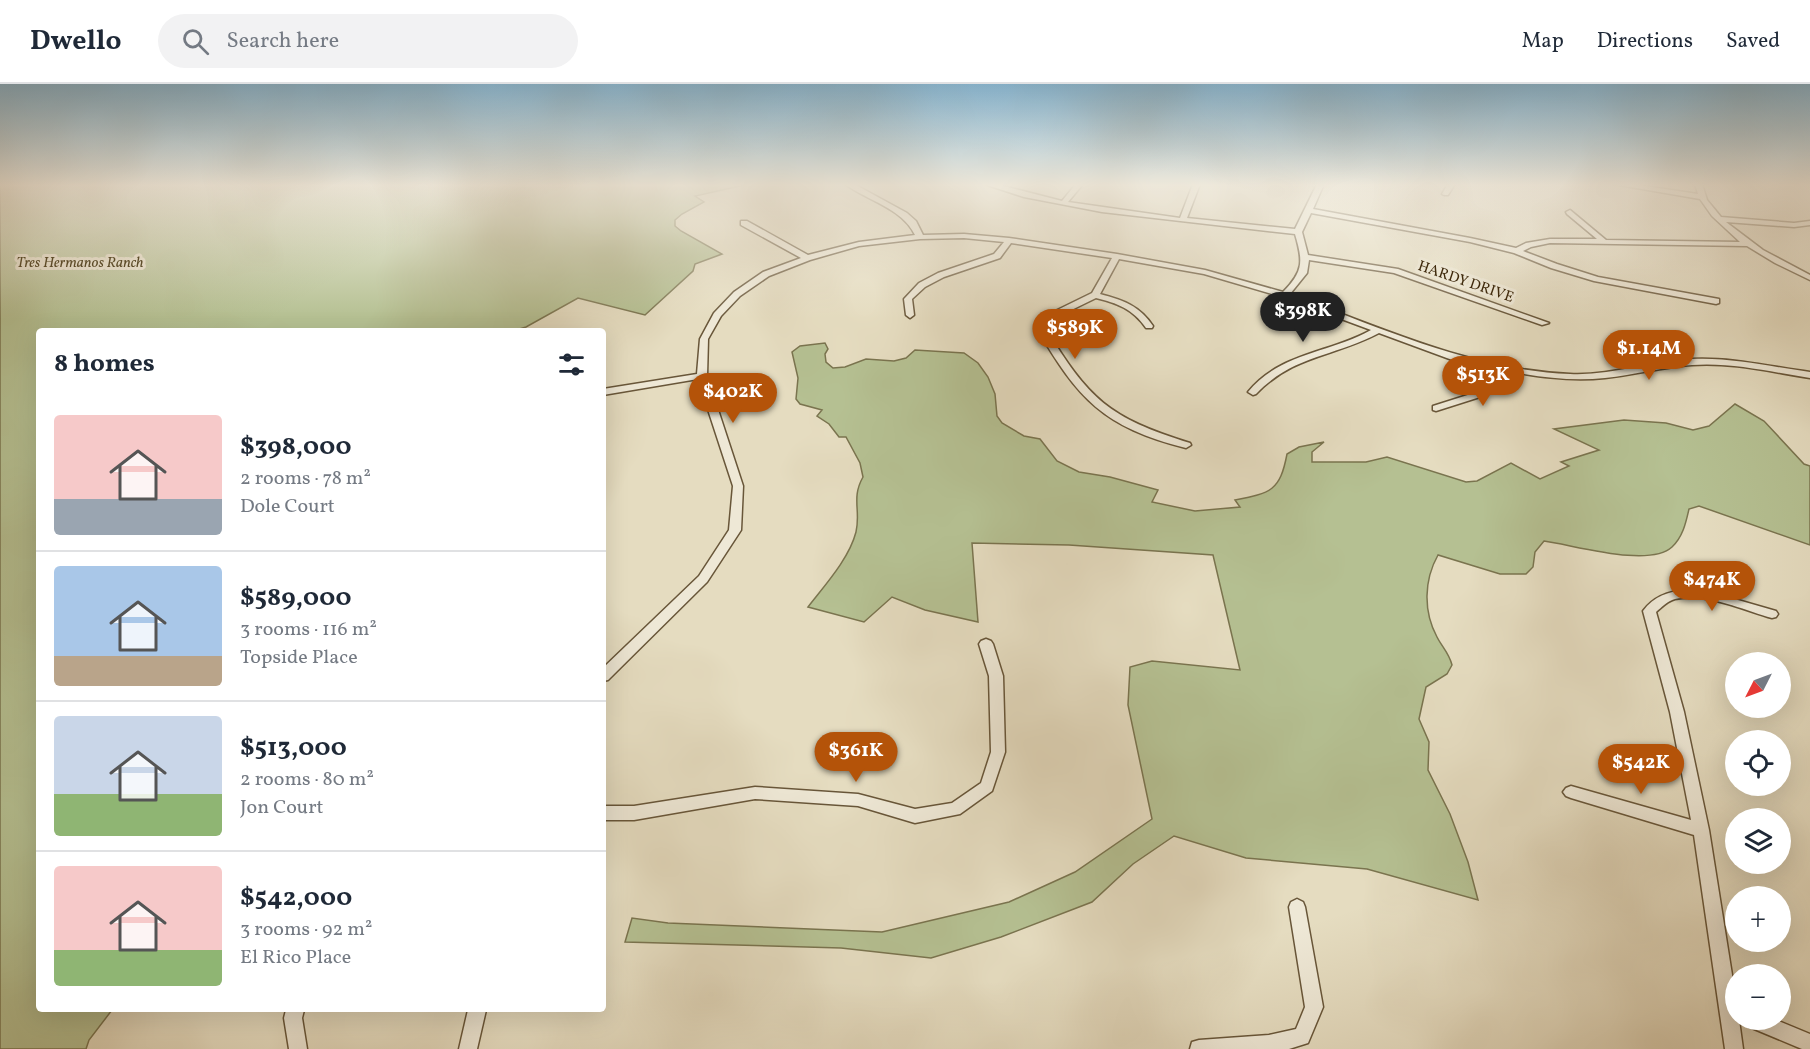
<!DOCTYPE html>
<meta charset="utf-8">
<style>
body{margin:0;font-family:Vollkorn,serif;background:#f2f2f3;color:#1f2937;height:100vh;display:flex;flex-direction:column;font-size:22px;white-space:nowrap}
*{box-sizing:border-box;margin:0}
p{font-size:20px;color:#747a83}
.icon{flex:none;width:33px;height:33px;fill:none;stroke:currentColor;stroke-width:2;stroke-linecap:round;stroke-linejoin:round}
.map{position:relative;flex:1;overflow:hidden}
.side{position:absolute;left:36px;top:244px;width:570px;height:684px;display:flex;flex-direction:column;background:#fff;border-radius:6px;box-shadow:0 6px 24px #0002}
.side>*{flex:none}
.needle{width:39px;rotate:228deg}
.tools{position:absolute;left:1725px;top:568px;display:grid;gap:12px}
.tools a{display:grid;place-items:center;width:66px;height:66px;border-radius:50%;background:#fff;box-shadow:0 6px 24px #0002;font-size:30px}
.price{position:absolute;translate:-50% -51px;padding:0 14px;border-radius:21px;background:#b45309;color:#fff;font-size:20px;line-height:39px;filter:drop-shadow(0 2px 3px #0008)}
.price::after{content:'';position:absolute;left:50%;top:36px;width:18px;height:14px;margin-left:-9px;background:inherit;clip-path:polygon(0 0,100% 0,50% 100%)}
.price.on{background:#222;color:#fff}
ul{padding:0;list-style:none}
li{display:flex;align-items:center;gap:18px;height:150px;padding:0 18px}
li+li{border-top:2px solid #e0e1e3}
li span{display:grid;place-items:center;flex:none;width:168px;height:120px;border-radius:6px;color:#555}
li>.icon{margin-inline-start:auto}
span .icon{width:72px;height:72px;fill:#fffc;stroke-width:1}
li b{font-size:26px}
h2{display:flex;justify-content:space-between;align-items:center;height:72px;padding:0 18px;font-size:26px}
header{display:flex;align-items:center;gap:36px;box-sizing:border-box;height:84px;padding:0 30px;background:#fff;border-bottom:2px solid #e0e1e3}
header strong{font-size:28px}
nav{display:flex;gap:33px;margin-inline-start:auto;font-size:21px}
.search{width:420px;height:54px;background:#f2f2f3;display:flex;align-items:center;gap:15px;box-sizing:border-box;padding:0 21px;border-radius:33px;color:#747a83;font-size:22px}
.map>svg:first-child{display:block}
</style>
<header>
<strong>Dwello</strong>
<div class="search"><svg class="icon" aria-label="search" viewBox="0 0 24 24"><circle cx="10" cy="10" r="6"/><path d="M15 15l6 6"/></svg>Search here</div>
<nav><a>Map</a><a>Directions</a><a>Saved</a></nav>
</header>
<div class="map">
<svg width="1810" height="965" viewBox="0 0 1810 965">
<rect width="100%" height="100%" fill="#e5dcc0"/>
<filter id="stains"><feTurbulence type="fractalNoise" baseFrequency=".00333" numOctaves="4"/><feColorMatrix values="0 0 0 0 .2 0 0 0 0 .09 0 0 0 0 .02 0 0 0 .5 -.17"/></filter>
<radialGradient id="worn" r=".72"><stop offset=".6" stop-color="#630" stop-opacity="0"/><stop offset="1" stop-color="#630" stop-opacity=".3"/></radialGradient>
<g fill="#b5c092" stroke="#7a744f" stroke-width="1.5">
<polygon points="0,100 749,100 695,112 704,118 682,130 675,136 675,142 681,147 722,170 695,180 693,187 645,231 578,214 526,243 513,247 39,248 39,926 112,926 89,956 86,965 0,965"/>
<path d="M 825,259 L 828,265 L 825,270 L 826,278 L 833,284 L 845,283 L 866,275 L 894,277 L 906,274 L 915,266 L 964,269 L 978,279 L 988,293 L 995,310 L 997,332 L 1002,339 L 1024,352 L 1040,355 L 1057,377 L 1079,388 L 1110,393 L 1158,406 L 1152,418 L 1195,427 L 1240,423 L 1235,416 C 1271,409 1280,407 1287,370 L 1299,363 L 1324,358 L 1312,368 L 1312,378 L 1366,378 L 1387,373 L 1466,398 L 1477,397 L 1511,379 L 1540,395 L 1569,382 L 1561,378 L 1599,366 L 1554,345 L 1624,336 L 1666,339 L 1693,346 L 1709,342 L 1735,320 L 1764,337 L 1804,380 L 1810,382 L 1810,461 L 1699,422 L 1689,425 C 1686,438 1683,453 1672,463 C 1649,484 1574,461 1544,457 L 1535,468 L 1533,483 L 1526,490 L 1500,490 L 1438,471 C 1424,496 1423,527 1437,553 C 1442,563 1449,569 1452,581 L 1447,590 L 1426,603 L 1419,635 L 1429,658 L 1428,686 L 1450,730 L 1468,778 L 1478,816 L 1367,785 L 1246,774 L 1174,752 L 1133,780 L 1092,818 L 1001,853 L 931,874 L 841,864 L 625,858 L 632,834 L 668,839 L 882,848 L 1009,818 L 1075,788 L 1152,735 L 1128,621 L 1130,583 L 1152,577 L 1240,586 L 1213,471 L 1069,461 L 972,459 L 978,538 L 925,526 L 892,513 L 864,538 L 808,523 C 825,501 849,475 856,448 C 861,427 851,414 863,393 L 860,379 L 846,353 L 839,353 L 829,340 L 817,332 L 822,326 L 800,320 L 796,315 L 798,294 L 792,268 L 800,262 Z"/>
</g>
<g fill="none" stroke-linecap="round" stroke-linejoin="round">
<g stroke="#685639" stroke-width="3">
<g id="minor">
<path d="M 845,100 L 854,100 L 907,129 L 916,137 L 923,151 L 964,150 L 1009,154 L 1117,170 L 1205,186 L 1283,208 C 1304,187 1303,177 1295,150 L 1102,128 L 1024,113 L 984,100 L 996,100 L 1062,117 L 1076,100 L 1083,100 L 1068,118 L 1180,134 L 1193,100 L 1200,100 L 1187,134 L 1295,145 L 1317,100 L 1324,100 L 1313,125 L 1470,154 L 1516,164 L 1526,159 L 1550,155 L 1597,155 L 1567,130 L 1566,128 L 1570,126 L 1606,156 L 1740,158 L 1712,132 L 1700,115 L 1613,100 L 1632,100 L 1698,110 L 1695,100 L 1702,100 L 1707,116 L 1721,133 L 1794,139 L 1810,137 L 1810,141 L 1794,143 L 1726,138 L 1763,166 L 1810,191 L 1810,196 L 1775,179 L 1747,162 L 1550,159 L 1531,163 L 1523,167 L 1557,180 L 1598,193 L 1719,215 L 1719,219 L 1716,220 L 1594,197 L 1551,184 L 1514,169 L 1470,158 L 1311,129 L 1302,148 L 1308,171 L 1398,185 L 1549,239 L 1542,241 L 1394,189 L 1309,176 L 1307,189 L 1290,210 C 1381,244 1472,286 1570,290 C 1611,292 1651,277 1692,275 C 1731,273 1772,283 1810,288 L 1810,294 C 1771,288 1731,278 1692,281 C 1663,283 1634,291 1605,294 C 1568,298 1533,292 1496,285 L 1494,301 L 1480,313 L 1436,327 L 1433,326 L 1433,322 L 1474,309 L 1484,300 L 1487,283 L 1455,277 L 1379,249 C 1334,273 1293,271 1256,310 L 1253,311 L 1248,308 C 1279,269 1330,269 1371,246 L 1282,213 L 1204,190 L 1119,175 L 1100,210 C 1123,216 1140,222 1153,242 L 1152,244 L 1146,244 C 1133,225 1117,219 1096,214 L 1051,236 L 1045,243 C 1088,315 1109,334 1190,359 L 1191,361 L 1186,364 C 1103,343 1078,315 1036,243 L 1045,232 L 1092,209 L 1112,174 L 1011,159 L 1000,174 L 944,193 L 925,203 L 912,215 L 914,231 L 910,234 L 906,231 L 904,215 L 919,199 L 938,189 L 994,170 L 1004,158 L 964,154 L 920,155 L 859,162 L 810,176 L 769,192 L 740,212 L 721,232 L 708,255 L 707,292 L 743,402 L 741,446 L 707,498 L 608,596 L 603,597 L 603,584 L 699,492 L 729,446 L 733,402 L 698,295 L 603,311 L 603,305 L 697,290 L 700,255 L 714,229 L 734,208 L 763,188 L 801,174 L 741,141 L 741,137 L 747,137 L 808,171 L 859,158 L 915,151 C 902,124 868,117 845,100 Z"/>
<polygon points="1448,100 1455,100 1448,111 1444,111 1442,110"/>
<path d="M 1687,506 L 1717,510 L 1776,527 L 1778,530 L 1776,533 L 1772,534 C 1743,526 1706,508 1675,515 C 1667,517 1662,523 1656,528 L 1684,628 L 1709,746 L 1736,916 L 1736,936 L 1739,936 L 1743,965 L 1725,965 L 1694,751 L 1571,714 L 1566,712 L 1563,708 L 1566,704 L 1571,702 L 1691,736 L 1670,628 L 1643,527 C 1654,512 1669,507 1687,506 Z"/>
<polygon points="986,555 991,557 993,560 1003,592 1005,668 992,707 960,730 915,739 858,722 755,715 634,736 603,736 603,722 634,722 755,703 858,710 915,725 952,719 981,699 991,668 989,592 979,560 981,557"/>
<polygon points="1297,815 1303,818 1305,823 1323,923 1308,959 1289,965 1190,965 1192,958 1199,956 1269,951 1296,945 1305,923 1289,823 1291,818"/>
<polygon points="286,926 304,926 302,934 307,965 289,965 284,934"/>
<polygon points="468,926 486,926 477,965 459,965"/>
<polygon points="1744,936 1776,936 1810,950 1810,965 1802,965 1747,942"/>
</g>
</g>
<use href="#minor" fill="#eee8d6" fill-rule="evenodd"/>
</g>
<linearGradient id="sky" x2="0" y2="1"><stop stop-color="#87b7d4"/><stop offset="0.43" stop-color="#f3efe3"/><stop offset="1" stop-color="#f3efe3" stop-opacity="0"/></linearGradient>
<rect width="1810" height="235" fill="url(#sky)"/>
<g text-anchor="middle" stroke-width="6" stroke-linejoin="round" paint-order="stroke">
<g font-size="15" font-style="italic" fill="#5c4f2e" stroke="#eee8d6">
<text x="80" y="183">Tres Hermanos Ranch</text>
</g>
<g font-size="15" fill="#3e290c" stroke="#eee8d6">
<text transform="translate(1466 197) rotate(19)" y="5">HARDY DRIVE</text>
</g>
</g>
<rect width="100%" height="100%" filter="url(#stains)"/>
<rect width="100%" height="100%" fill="url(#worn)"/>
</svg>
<div class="tools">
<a><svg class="needle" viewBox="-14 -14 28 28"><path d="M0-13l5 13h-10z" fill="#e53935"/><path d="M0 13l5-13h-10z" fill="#747a83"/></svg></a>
<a><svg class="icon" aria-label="locate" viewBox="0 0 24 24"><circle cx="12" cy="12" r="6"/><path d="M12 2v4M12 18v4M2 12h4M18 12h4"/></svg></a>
<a><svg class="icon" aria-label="layers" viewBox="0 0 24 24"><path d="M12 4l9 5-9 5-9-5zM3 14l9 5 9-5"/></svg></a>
<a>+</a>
<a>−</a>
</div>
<b class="price on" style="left:1303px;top:259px">$398K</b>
<b class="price" style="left:1075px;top:276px">$589K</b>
<b class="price" style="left:1649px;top:297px">$1.14M</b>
<b class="price" style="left:1483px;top:323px">$513K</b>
<b class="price" style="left:733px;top:340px">$402K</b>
<b class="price" style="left:1712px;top:528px">$474K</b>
<b class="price" style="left:856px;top:699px">$361K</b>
<b class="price" style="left:1641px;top:711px">$542K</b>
<section class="side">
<h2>8 homes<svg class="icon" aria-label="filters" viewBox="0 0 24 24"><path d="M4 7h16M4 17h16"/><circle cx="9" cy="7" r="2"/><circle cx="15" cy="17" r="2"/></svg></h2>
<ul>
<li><span style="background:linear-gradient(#f6c9c9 70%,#9aa5b1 0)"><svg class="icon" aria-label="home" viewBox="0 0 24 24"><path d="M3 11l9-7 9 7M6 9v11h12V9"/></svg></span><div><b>$398,000</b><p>2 rooms · 78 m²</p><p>Dole Court</p></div></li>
<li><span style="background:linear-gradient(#a9c7e8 75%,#b9a48a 0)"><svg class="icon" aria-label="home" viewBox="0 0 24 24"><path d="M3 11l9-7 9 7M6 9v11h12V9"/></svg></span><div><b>$589,000</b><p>3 rooms · 116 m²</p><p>Topside Place</p></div></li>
<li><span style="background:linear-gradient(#c9d6e8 65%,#8fb573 0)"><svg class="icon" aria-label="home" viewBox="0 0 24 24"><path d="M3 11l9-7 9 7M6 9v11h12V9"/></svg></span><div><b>$513,000</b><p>2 rooms · 80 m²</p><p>Jon Court</p></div></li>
<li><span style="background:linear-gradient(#f6c9c9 70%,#8fb573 0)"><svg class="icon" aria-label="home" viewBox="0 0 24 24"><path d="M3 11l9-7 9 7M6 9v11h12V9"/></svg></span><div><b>$542,000</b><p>3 rooms · 92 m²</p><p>El Rico Place</p></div></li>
</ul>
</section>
</div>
